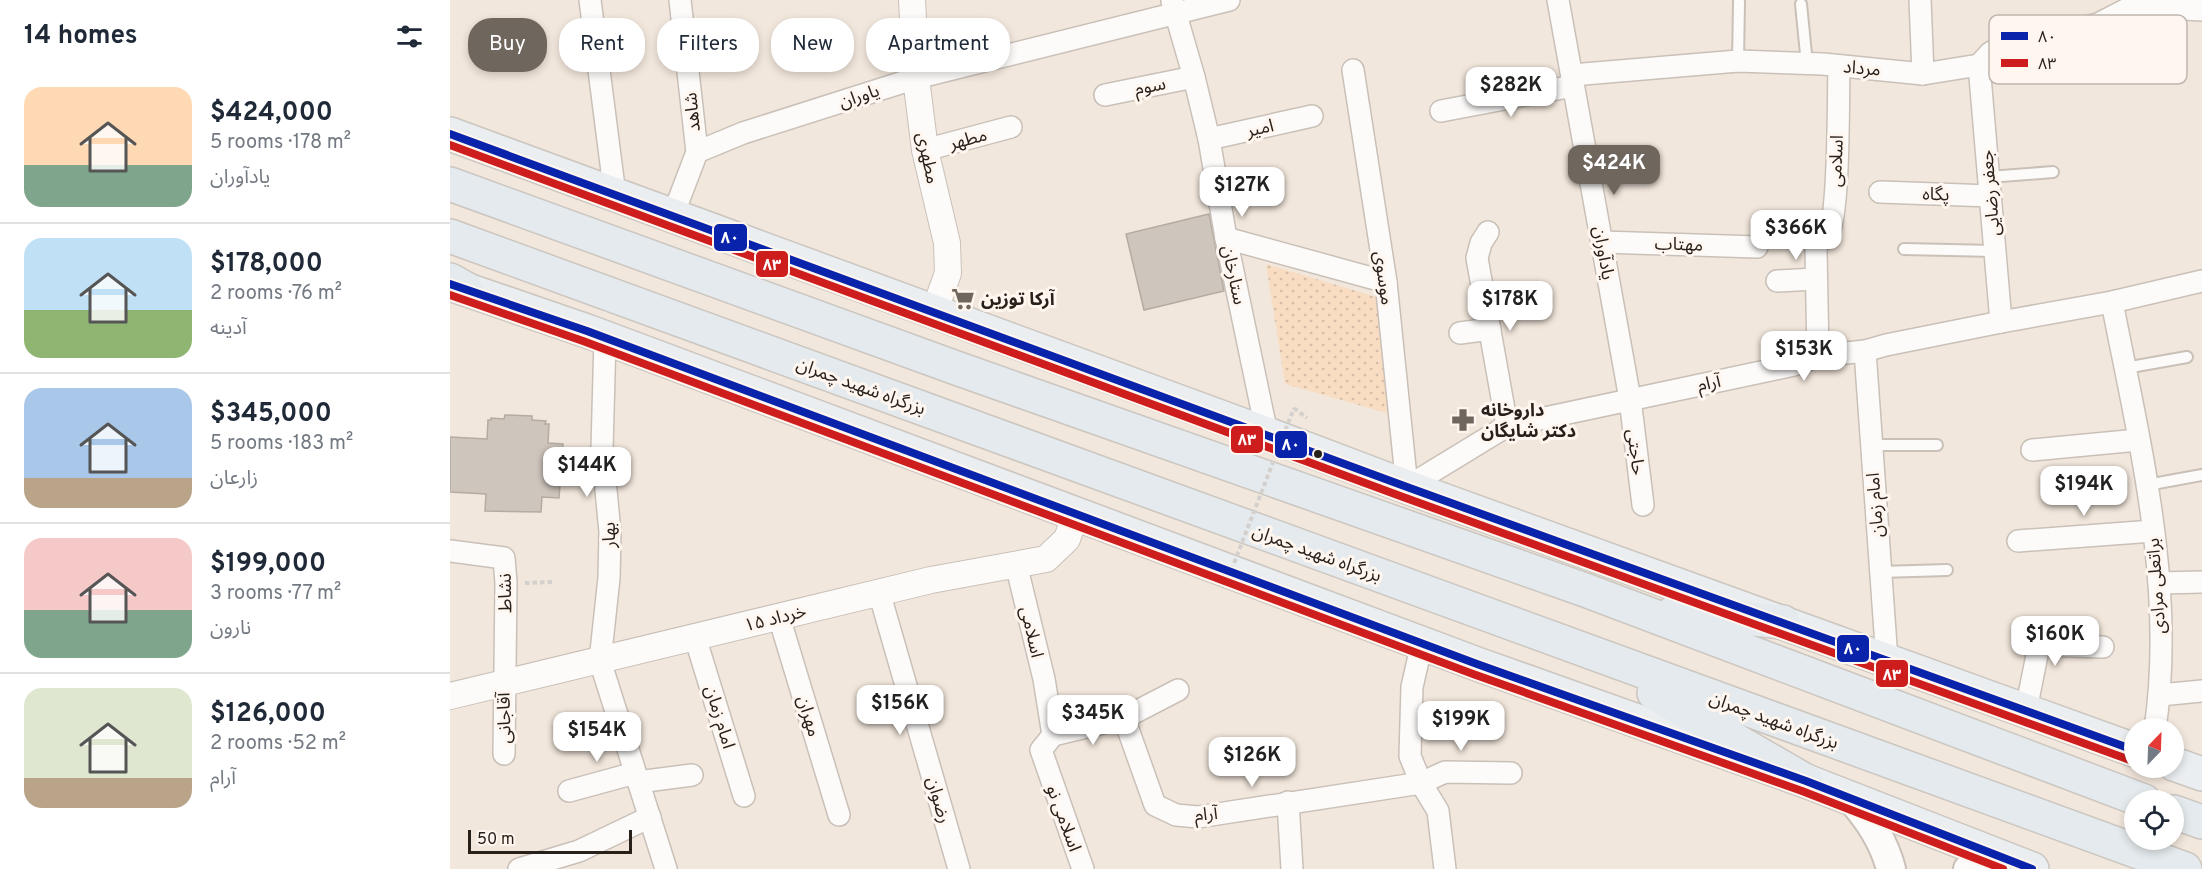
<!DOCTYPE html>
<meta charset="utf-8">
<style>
body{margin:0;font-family:Overpass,"Noto Sans Arabic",sans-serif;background:#f6f6f7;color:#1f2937;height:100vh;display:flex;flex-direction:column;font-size:22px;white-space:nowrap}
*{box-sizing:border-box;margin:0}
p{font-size:20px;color:#747a83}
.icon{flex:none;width:33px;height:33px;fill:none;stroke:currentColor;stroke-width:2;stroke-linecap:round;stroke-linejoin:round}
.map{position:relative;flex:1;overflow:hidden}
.drawer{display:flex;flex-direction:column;background:#fff;width:450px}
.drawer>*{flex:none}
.banner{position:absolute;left:18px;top:18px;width:570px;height:54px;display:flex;gap:12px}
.needle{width:39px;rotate:23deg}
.fabs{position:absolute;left:1674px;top:718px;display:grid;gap:12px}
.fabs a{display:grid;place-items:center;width:60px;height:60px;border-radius:50%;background:#fff;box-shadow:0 3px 9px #0003;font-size:30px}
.scale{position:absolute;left:18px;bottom:15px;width:164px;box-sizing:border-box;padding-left:6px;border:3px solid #28211a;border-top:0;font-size:16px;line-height:21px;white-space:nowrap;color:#28211a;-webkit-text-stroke:4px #fff6ef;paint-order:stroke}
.price{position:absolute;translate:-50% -51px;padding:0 14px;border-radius:12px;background:#fff;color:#222;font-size:20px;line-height:39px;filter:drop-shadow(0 2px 3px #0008)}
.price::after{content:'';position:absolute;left:50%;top:36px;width:18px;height:14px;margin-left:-9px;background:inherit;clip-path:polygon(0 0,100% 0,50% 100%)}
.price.selected{background:#6f665e;color:#fff}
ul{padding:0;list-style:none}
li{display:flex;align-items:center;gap:18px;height:150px;padding:0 24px}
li+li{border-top:2px solid #e0e1e3}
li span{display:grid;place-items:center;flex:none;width:168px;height:120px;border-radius:18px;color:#555}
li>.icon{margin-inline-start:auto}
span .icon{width:72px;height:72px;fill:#fffc;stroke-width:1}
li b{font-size:26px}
h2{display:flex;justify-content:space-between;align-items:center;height:72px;padding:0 24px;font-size:26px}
.chip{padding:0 21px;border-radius:24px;background:#fff;box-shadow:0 3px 9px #0003;font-size:21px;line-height:54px}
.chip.selected{background:#6f665e;color:#fff}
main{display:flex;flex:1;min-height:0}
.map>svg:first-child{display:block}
</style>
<main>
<section class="drawer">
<h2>14 homes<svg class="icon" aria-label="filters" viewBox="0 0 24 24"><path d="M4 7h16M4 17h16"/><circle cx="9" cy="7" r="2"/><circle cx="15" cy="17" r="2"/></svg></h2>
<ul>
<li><span style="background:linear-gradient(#ffd9b3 65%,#7fa58c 0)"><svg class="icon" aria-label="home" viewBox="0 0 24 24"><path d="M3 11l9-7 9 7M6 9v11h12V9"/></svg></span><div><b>$424,000</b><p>5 rooms · 178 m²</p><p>یادآوران</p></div></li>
<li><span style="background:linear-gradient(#bfe0f5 60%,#8fb573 0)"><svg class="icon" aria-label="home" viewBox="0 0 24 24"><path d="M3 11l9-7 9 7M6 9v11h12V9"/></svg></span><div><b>$178,000</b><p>2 rooms · 76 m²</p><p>آدینه</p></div></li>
<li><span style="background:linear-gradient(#a9c7e8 75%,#b9a48a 0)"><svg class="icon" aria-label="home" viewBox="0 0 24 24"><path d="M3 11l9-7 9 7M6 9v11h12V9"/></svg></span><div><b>$345,000</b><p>5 rooms · 183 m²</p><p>زارعان</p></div></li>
<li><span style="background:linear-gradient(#f6c9c9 60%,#7fa58c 0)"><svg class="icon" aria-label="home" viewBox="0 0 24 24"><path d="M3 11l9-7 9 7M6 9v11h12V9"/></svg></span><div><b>$199,000</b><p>3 rooms · 77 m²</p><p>نارون</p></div></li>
<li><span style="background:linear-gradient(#dfe7d0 75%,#b9a48a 0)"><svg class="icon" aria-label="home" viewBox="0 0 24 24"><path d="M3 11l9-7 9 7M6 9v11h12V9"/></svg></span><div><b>$126,000</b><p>2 rooms · 52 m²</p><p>آرام</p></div></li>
</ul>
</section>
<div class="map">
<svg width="1752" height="869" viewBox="0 0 1752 869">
<defs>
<pattern id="grass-dots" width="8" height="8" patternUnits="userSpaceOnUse" patternTransform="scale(1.5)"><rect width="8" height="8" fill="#f8ddc3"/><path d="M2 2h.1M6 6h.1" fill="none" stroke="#d5bda7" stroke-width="1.8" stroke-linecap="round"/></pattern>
</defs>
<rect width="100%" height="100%" fill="#f2e7dc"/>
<polygon fill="url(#grass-dots)" points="816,264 940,301 951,417 835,384"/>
<g fill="#cec5bd" stroke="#b4aca3" stroke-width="1.5">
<polygon points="759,214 774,291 694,310 676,234"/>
<polygon points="55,415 82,416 82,420 96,421 95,424 99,424 98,443 113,444 109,498 92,497 91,512 35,511 36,494 0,492 0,437 37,439 38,420 41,420 41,418 54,419"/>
</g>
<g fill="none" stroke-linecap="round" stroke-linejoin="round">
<g stroke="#c9c0b8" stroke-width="14">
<g id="service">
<polyline points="1351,4 1357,64"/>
<polyline points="1288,61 1289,2"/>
<polyline points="1539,177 1603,172"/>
<polyline points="1454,249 1545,251"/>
<polyline points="1675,368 1737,357"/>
<polyline points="1421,445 1487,445"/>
<polyline points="1697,485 1752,475"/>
<polyline points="1430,572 1497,570"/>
</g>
</g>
<g stroke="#c9c0b8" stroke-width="24">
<g id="minor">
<polyline points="140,0 165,195"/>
<polyline points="230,0 247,152"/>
<polyline points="1108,0 1180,399 1193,505"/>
<polyline points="1470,0 1473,74"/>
<polyline points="722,1 744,77 759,139 776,238 817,434"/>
<polyline points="1683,6 1752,10"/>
<polyline points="1529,65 1551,322"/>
<polyline points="903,70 936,282 957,487 1057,426 1344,365 1368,356 1415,351 1436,345 1551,322 1662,302 1752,281"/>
<polyline points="1122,75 1288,61 1373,64 1473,74 1529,65 1540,53 1554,45 1648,24 1683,6 1683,0"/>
<polyline points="655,95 744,77"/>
<polyline points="991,111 1123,86"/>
<polyline points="759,139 862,116"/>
<polyline points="475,150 561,127"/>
<polyline points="1430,192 1541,196"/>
<polyline points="223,215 247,152 293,133 466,78 779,0"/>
<polyline points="1038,232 1031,243 1027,258 1057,426"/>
<polyline points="776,238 936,282"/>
<polyline points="1152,242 1307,247"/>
<polyline points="1327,281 1366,279"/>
<path d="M 1662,302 C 1689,441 1726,586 1705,729"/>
<polyline points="1010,333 1040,329"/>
<polyline points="155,338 152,449 160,532 159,578 150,661 216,869"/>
<polyline points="1415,351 1437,660"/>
<path d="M 1368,356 L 1366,250 C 1367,242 1369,240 1377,238 C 1390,219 1388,96 1389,66"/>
<polyline points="1582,450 1688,440"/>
<polyline points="1568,541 1703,531"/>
<polyline points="0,551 54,558 56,583 54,754"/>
<polyline points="566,564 594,679 603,735"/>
<polyline points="1709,583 1752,582"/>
<polyline points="429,592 509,869"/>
<polyline points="329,617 389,815"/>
<polyline points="245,637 294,796"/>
<polyline points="972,643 962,687 960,756 971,783 988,811 995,869"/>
<polyline points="1710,695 1752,691"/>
<polyline points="1576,710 1589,645 1653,647"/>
<polyline points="674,718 705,805 726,815 748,817 971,783 995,772 1061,773"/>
<polyline points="603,735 591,750 633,869"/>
<polyline points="603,735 674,718 728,690"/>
<polyline points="188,782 242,775"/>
<polyline points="119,791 185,773"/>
<polyline points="838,802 842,869"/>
<polyline points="69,869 129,851 200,817"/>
</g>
</g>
<g stroke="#c9c0b8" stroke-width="28">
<g id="tertiary">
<polyline points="462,0 466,78 475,150 497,243 498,273 484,312"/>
<polyline points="0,696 481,580 596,559 617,539 626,513"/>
</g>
</g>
<g stroke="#c9c0b8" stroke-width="32">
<g id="secondary">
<path d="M 1401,799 C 1420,820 1434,842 1441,869"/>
<polyline points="1518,869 1547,856"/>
</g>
</g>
<g stroke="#cbc6c0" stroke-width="36">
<g id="primary">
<polyline points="0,134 817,434 957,487 1684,750"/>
<polyline points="0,284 137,331 1027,664 1356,781 1582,869"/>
<polyline points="1724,764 1752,774"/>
</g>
</g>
<g stroke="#cbc6c0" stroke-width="36">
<g id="trunk">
<polyline points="0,184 509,369 1135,590 1694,801"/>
<polyline points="0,236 1735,869"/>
<polyline points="0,280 16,289"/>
<polyline points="1224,612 1333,622"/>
<polyline points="1204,693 1356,781"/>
<polyline points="1724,812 1752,822"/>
</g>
</g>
<g stroke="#d3d0cd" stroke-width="4" stroke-dasharray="4.5 3" stroke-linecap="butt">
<polyline points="844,408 857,418"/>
<polyline points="75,583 105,582"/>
</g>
<use href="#service" stroke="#fdfbfa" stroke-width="10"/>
<use href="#minor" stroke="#fdfbfa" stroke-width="21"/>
<use href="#tertiary" stroke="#fdfbfa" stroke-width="26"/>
<use href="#secondary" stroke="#fdfbfa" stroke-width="28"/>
<use href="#primary" stroke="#eaeef0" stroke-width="33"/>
<use href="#trunk" stroke="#e4eaed" stroke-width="33"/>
<polyline stroke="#d3d0cd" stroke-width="4" stroke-dasharray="4.5 3" stroke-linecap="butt" points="776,584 844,408"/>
<g stroke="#fff6ef" stroke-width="12">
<g id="bus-1">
<polyline points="0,134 957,487 1684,750"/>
<polyline points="0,284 137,331 1027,664 1356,781 1582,869"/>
</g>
</g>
<g stroke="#fff6ef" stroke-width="12">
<g id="bus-2">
<polyline points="0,145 953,497 1680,760"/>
<polyline points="0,295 133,341 1023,674 1352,791 1553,869"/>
</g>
</g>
<use href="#bus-1" stroke="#0924aa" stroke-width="8"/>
<use href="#bus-2" stroke="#cd1d1d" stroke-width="8"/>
</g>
<defs>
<g id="supermarket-bare" transform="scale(1.8)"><path d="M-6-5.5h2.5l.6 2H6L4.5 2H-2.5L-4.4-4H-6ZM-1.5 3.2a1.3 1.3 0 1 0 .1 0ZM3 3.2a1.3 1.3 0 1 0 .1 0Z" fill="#6f665e" stroke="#fff6ef" stroke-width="2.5" paint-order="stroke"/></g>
<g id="pharmacy-bare" transform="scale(1.8)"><path d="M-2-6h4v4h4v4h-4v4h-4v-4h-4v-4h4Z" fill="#6f665e" stroke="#fff6ef" stroke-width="2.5" paint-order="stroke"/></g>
</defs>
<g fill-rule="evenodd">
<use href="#supermarket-bare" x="513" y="299"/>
<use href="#pharmacy-bare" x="1013" y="420"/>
</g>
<circle fill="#28211a" stroke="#fff6ef" stroke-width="2" cx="868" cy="454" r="5"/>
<g text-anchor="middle" stroke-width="6" stroke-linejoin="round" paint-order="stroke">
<g font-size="18" fill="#28211a" stroke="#fff6ef">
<text transform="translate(1412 68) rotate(5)" y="6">مرداد</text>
<text transform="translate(700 86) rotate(-11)" y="6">سوم</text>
<text transform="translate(409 96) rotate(-18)" y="6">یاوران</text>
<text transform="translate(242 112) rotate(-96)" y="6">شاهد</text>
<text transform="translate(810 128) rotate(-13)" y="6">امیر</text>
<text transform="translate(518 139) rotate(-15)" y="6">مطهر</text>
<text transform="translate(478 158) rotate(78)" y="6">مطهری</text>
<text transform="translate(1386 161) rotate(-88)" y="6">اسلامی</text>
<text transform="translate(1540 193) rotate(-95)" y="6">جعفر رضایی</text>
<text transform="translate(1486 194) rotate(2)" y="6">پگاه</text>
<text transform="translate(1229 244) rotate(2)" y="6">مهتاب</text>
<text transform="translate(1154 253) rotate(80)" y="6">یادآوران</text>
<text transform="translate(784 275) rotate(78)" y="6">ستارخان</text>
<text transform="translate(934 278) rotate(82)" y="6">موسوی</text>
<text transform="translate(1259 383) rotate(-12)" y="6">آرام</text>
<text transform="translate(411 386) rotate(20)" y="6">بزرگراه شهید چمران</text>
<text transform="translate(1186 452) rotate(83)" y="6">حاجتی</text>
<text transform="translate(1425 505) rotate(-94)" y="6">امام زمان</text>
<text transform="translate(159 535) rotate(-91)" y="6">بهار</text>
<text transform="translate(867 553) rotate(20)" y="6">بزرگراه شهید چمران</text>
<text transform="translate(1706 586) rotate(-94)" y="6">براتعلی مرادی</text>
<text transform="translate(55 593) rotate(-91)" y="6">نشاط</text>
<text transform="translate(325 618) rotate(-14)" y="6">۱۵ خرداد</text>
<text transform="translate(582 632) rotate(77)" y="6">اسلامی</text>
<text transform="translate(359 716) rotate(73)" y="6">مهران</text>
<text transform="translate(270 717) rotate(73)" y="6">امام زمان</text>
<text transform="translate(54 718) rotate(-91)" y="6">آقاجانی</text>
<text transform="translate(1324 720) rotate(20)" y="6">بزرگراه شهید چمران</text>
<text transform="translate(489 800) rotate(74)" y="6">رضوان</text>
<text transform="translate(756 814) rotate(-5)" y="6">آرام</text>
<text transform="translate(614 818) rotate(70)" y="6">اسلامی نو</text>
</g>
<g font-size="18" font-weight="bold" fill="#28211a" stroke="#fff6ef" text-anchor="start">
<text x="531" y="305">آرکا توزین</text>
<text x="1031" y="416">داروخانه<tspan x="1031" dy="21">دکتر شایگان</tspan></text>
</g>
</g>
<rect x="1539" y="15" width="198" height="69" rx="9" fill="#fff6ef" stroke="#beb6af" stroke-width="1.5"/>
<rect x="1551" y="32" width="27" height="8" fill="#0924aa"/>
<rect x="1551" y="59" width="27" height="8" fill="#cd1d1d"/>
<g font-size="16" fill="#28211a">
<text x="1588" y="42">۸۰</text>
<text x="1588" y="69">۸۳</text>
</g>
<g stroke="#fff6ef" stroke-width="2">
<rect x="263" y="223" width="35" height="29" rx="6" fill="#0924aa"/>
<rect x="305" y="250" width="34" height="28" rx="6" fill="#cd1d1d"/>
<rect x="780" y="425" width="34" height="29" rx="6" fill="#cd1d1d"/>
<rect x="824" y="430" width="34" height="29" rx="6" fill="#0924aa"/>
<rect x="1386" y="634" width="34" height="29" rx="6" fill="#0924aa"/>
<rect x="1425" y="659" width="34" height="29" rx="6" fill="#cd1d1d"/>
</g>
<g font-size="16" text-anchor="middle" font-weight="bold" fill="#fff">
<text x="280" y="243">۸۰</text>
<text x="322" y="270">۸۳</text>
<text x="797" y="445">۸۳</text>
<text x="841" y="450">۸۰</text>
<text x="1403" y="654">۸۰</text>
<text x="1442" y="680">۸۳</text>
</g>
</svg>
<div class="fabs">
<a><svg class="needle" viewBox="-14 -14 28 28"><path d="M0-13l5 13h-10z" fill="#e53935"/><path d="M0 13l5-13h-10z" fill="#747a83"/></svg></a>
<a><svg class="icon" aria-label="locate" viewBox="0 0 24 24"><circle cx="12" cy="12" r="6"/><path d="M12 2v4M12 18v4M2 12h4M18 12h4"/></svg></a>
</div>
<div class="scale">50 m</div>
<b class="price" style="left:1061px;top:118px">$282K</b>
<b class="price selected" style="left:1164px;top:196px">$424K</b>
<b class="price" style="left:792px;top:218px">$127K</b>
<b class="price" style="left:1346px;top:261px">$366K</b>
<b class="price" style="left:1060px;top:332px">$178K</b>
<b class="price" style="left:1354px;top:382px">$153K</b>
<b class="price" style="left:137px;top:498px">$144K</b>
<b class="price" style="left:1634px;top:517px">$194K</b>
<b class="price" style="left:1605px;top:667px">$160K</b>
<b class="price" style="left:450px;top:736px">$156K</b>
<b class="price" style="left:643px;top:746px">$345K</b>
<b class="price" style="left:1011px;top:752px">$199K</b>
<b class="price" style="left:147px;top:763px">$154K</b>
<b class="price" style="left:802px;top:788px">$126K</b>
<div class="banner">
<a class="chip selected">Buy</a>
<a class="chip">Rent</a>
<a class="chip">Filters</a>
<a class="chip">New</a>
<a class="chip">Apartment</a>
</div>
</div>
</main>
